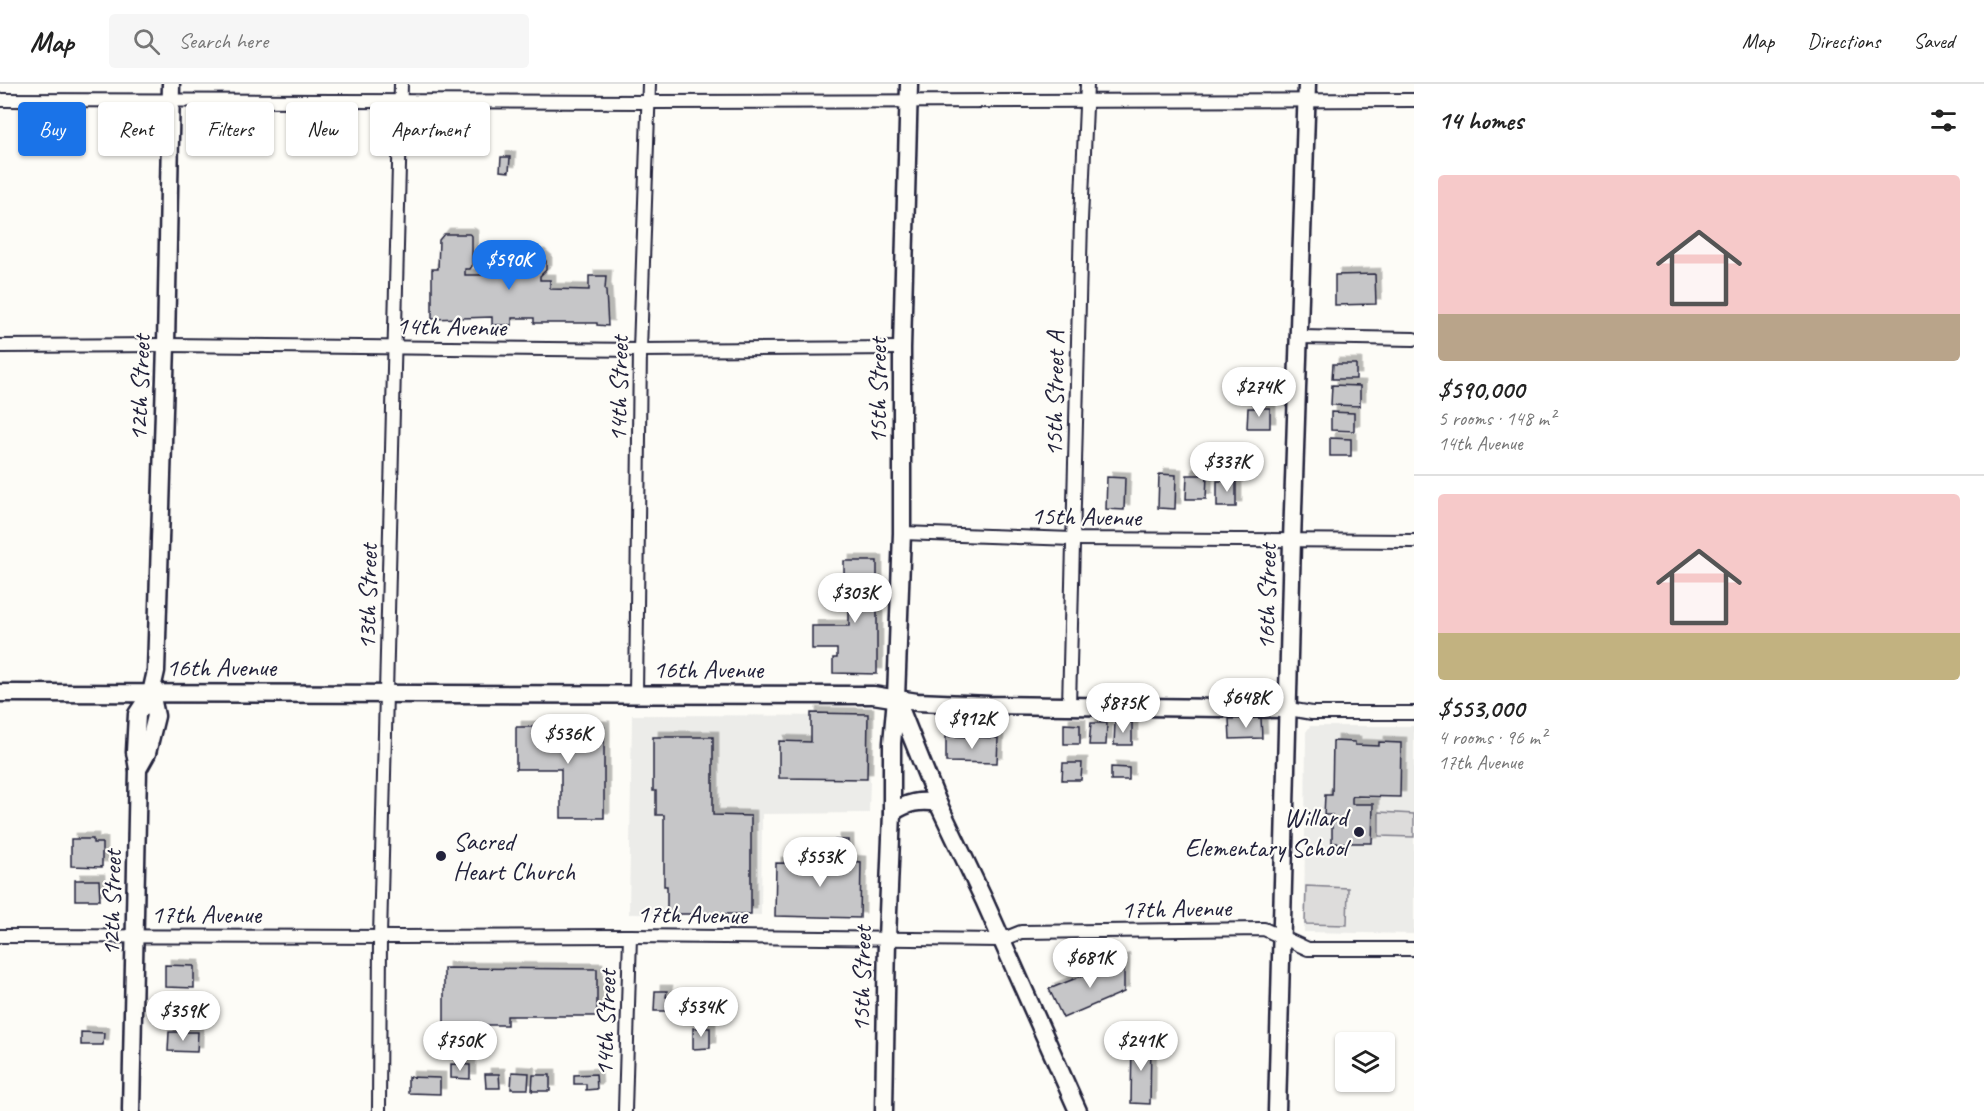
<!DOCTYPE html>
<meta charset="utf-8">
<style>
body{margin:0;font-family:Caveat,sans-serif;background:#f6f6f6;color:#222;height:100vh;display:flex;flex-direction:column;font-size:22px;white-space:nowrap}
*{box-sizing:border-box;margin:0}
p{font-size:20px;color:#767676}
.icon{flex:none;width:33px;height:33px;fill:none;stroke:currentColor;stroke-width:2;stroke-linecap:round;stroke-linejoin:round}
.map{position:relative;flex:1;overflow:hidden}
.side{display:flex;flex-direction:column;background:#fff;width:570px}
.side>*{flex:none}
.guide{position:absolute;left:18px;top:18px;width:570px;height:54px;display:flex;gap:12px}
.buttons{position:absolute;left:1335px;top:948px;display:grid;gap:12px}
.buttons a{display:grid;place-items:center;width:60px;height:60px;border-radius:6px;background:#fff;box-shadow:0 2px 4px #0004;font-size:30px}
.price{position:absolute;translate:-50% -51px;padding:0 14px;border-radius:21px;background:#fff;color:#222;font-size:20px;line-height:39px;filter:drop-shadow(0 2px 3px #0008)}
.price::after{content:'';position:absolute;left:50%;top:36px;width:18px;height:14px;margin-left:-9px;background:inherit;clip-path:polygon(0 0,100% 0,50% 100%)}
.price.on{background:#1a73e8;color:#fff}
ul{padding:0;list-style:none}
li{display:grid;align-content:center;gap:12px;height:318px;padding:0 24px}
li+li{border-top:2px solid #e0e0e0}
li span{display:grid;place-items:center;height:186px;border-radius:6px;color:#555}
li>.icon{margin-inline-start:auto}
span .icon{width:108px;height:108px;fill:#fffc;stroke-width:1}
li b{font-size:26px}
h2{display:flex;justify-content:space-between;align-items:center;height:72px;padding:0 24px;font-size:26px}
.chip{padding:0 21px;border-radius:6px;background:#fff;box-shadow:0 2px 4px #0004;font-size:21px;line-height:54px}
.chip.on{background:#1a73e8;color:#fff}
header{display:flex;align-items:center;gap:36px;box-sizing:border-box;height:84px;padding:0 30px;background:#fff;border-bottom:2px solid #e0e0e0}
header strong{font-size:28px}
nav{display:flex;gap:33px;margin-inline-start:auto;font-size:21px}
.search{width:420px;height:54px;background:#f6f6f6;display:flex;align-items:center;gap:15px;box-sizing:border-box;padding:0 21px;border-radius:6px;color:#767676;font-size:22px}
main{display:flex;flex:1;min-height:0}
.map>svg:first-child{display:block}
</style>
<header>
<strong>Map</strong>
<div class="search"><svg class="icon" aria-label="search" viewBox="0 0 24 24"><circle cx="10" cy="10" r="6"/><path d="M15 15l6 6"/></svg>Search here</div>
<nav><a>Map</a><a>Directions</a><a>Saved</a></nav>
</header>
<main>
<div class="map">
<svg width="1414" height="1027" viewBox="0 0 1414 1027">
<defs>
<filter id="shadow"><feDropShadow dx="5.5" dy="-5.5" stdDeviation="0" flood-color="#0004"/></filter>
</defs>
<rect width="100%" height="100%" fill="#fdfcf7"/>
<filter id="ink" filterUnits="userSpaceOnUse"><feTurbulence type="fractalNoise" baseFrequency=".0167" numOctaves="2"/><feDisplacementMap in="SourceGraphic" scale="12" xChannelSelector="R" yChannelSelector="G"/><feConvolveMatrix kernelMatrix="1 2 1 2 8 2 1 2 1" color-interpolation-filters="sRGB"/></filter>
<g filter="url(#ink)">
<g fill="#ecece9">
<polygon points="632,631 872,632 869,729 762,730 761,831 629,830"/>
<polygon points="1310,642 1414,642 1414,850 1304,848 1306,648"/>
</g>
<g fill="#dddcdb" stroke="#807f8b" stroke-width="1.5">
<polygon points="1379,728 1414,730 1414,753 1379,752"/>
<polygon points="1306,802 1348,804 1347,841 1305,840"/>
</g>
<g fill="#c6c6c8" stroke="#22223b" stroke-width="1.5" filter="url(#shadow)">
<polygon points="501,73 510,73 509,88 500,87"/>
<polygon points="444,150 469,150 472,152 472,182 470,185 465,185 465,191 512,191 512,177 525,178 531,171 539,171 546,177 546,186 540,192 540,196 550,196 550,205 589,206 589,192 606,192 605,206 606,207 608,242 597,241 597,239 534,239 534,234 512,234 512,241 492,241 492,233 432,235 432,185 438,185 439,156"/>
<polygon points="1375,190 1376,220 1335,221 1335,191"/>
<polygon points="1333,280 1356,280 1356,295 1332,295"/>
<polygon points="1332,301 1360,302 1360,322 1331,321"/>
<polygon points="1248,324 1270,324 1270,344 1247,344"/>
<polygon points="1331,328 1354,329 1354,347 1331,346"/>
<polygon points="1330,354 1351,355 1351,372 1330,372"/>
<polygon points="1159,390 1176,391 1175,425 1158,424"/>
<polygon points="1187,391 1207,391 1206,415 1186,415"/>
<polygon points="1107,393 1125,394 1124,426 1106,425"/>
<polygon points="1224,393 1236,393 1236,423 1217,423 1217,397 1224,397"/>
<polygon points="844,477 877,477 877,590 833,589 833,574 837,574 837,565 812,565 812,542 849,542 849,491 844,490"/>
<polygon points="811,629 868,630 867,695 779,694 779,657 811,658"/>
<polygon points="1261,634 1262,654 1230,655 1229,635"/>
<polygon points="1115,638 1132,638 1132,661 1114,661"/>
<polygon points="1091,639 1107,639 1106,661 1089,661"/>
<polygon points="1064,640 1080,641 1080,660 1064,660"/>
<polygon points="516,643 604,643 604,734 561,734 561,685 516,685"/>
<polygon points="946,652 998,654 997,679 946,678"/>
<polygon points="653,653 713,653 713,731 751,732 751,830 667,830 667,802 664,802 664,731 656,731 656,707 653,707"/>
<polygon points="1333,657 1355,658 1355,661 1379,662 1379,658 1401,659 1400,713 1353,712 1352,714 1352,720 1373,720 1372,759 1332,759 1332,731 1324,731 1325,711 1332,711"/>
<polygon points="1063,679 1082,679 1081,696 1062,696"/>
<polygon points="1111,683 1129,684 1129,696 1111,696"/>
<polygon points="71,755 93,755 93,759 102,759 102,783 71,782"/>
<polygon points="835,756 848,756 848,777 861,778 860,834 775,832 776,779 834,780"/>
<polygon points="75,796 99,796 100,816 75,816"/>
<polygon points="1124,875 1124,908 1063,934 1049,905"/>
<polygon points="165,881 194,882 194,904 165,903"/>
<polygon points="444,884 597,885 597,932 507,932 507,941 444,941"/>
<polygon points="655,907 667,907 666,913 676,913 676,927 654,927"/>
<polygon points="171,927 199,927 199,937 188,937 188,943 171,943"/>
<polygon points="693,944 710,944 710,964 693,965"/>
<polygon points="81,948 104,949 103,961 81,961"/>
<polygon points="169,948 198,948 197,968 168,967"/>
<polygon points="1132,957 1151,958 1150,1020 1131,1019"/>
<polygon points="451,980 470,981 470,995 451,994"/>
<polygon points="512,988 529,989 528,1005 511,1005"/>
<polygon points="485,990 499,990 500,1004 486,1004"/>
<polygon points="596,990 597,1005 586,1006 586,1000 574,1000 574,991"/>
<polygon points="533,991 550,991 550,1007 532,1007"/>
<polygon points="408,993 440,994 440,1010 408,1009"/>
</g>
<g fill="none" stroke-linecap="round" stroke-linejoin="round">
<g stroke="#22223b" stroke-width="16">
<g id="street">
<polyline points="0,16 649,18 1414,16"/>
<polyline points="1299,253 1414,255"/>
<polyline points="0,262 166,261 640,266 902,264"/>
<polyline points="902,449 1073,455 1414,457"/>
<polyline points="636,611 640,266 649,0"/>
<polyline points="1069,622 1081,136 1087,0"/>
<polyline points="1289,625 1312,629 1414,629"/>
<polyline points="0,852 400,853 630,852 1001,856 1021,848 1264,845 1308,865 1414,865"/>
<polyline points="379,1027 380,853 401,0"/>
<polyline points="625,1027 630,852"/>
</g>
</g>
<g stroke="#22223b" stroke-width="21">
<g id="secondary">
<polyline points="0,609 873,611 917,618 989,621 1289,625"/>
<polyline points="898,619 938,719 984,816 1078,1027"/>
<polyline points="138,685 147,669 156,632 151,609"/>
<path d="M 892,729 C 907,718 920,716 938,719"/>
<polyline points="131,1027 138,685 135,668 137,630 151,609 156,587 166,261 171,0"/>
<polyline points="884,1027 887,854 892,729 892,659 896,614 902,449 902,264 909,0"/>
<polyline points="1277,1027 1292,457 1307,0"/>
</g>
</g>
<use href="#street" stroke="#fdfcf7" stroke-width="12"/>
<use href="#secondary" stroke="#fdfcf7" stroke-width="16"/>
</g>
</g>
<g fill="#22223b" stroke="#fdfcf7" stroke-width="2">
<circle cx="1359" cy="748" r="6"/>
<circle cx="441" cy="772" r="6"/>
</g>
<g text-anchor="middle" stroke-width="4.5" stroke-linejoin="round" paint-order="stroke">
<g font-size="26" fill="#22223b" stroke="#fdfcf7">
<text transform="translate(451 242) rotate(1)" y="9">14th Avenue</text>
<text transform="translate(139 304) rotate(-88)" y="9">12th Street</text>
<text transform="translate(618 305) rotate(-89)" y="9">14th Street</text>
<text transform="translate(877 307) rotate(-90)" y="9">15th Street</text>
<text transform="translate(1054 310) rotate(-89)" y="9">15th Street A</text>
<text transform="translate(1086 432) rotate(1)" y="9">15th Avenue</text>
<text transform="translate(367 513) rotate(-89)" y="9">13th Street</text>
<text transform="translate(1266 513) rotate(-89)" y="9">16th Street</text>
<text x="221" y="592">16th Avenue</text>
<text x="708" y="594">16th Avenue</text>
<text transform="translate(111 819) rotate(-89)" y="9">12th Street</text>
<text transform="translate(1176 824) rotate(-1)" y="9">17th Avenue</text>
<text x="206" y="839">17th Avenue</text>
<text transform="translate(692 830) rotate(1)" y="9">17th Avenue</text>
<text transform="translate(861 895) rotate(-89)" y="9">15th Street</text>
<text transform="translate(605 939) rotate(-88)" y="9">14th Street</text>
</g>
<g font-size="26" fill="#22223b" stroke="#fdfcf7" text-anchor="end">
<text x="1347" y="742">Willard<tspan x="1347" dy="30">Elementary School</tspan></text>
<text x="453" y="766" text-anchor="start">Sacred<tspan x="453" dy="30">Heart Church</tspan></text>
</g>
</g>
</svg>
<div class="buttons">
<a><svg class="icon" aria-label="layers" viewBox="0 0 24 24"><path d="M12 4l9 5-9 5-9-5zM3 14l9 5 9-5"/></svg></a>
</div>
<b class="price on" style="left:509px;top:207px">$590K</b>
<b class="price" style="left:1259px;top:334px">$274K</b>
<b class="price" style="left:1227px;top:409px">$337K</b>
<b class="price" style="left:855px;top:540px">$303K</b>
<b class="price" style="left:1246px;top:645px">$648K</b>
<b class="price" style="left:1123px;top:650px">$875K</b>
<b class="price" style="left:972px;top:666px">$912K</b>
<b class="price" style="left:568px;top:681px">$536K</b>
<b class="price" style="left:820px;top:804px">$553K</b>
<b class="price" style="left:1090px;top:905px">$681K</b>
<b class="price" style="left:701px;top:954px">$534K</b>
<b class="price" style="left:183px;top:958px">$359K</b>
<b class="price" style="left:460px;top:988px">$750K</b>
<b class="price" style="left:1141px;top:988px">$241K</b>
<div class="guide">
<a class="chip on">Buy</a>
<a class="chip">Rent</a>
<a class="chip">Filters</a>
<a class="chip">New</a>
<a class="chip">Apartment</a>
</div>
</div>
<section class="side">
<h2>14 homes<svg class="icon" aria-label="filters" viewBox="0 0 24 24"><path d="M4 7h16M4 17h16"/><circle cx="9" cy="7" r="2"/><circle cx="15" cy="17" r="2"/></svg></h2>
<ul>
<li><span style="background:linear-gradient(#f6c9c9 75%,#b9a48a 0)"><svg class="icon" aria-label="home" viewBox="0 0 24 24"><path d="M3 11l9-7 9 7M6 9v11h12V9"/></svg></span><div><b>$590,000</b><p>5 rooms · 148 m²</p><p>14th Avenue</p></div></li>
<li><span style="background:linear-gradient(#f6c9c9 75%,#c2b280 0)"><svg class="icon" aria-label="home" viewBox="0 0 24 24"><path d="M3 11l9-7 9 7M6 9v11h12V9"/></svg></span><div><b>$553,000</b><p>4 rooms · 96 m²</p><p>17th Avenue</p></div></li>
</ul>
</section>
</main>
